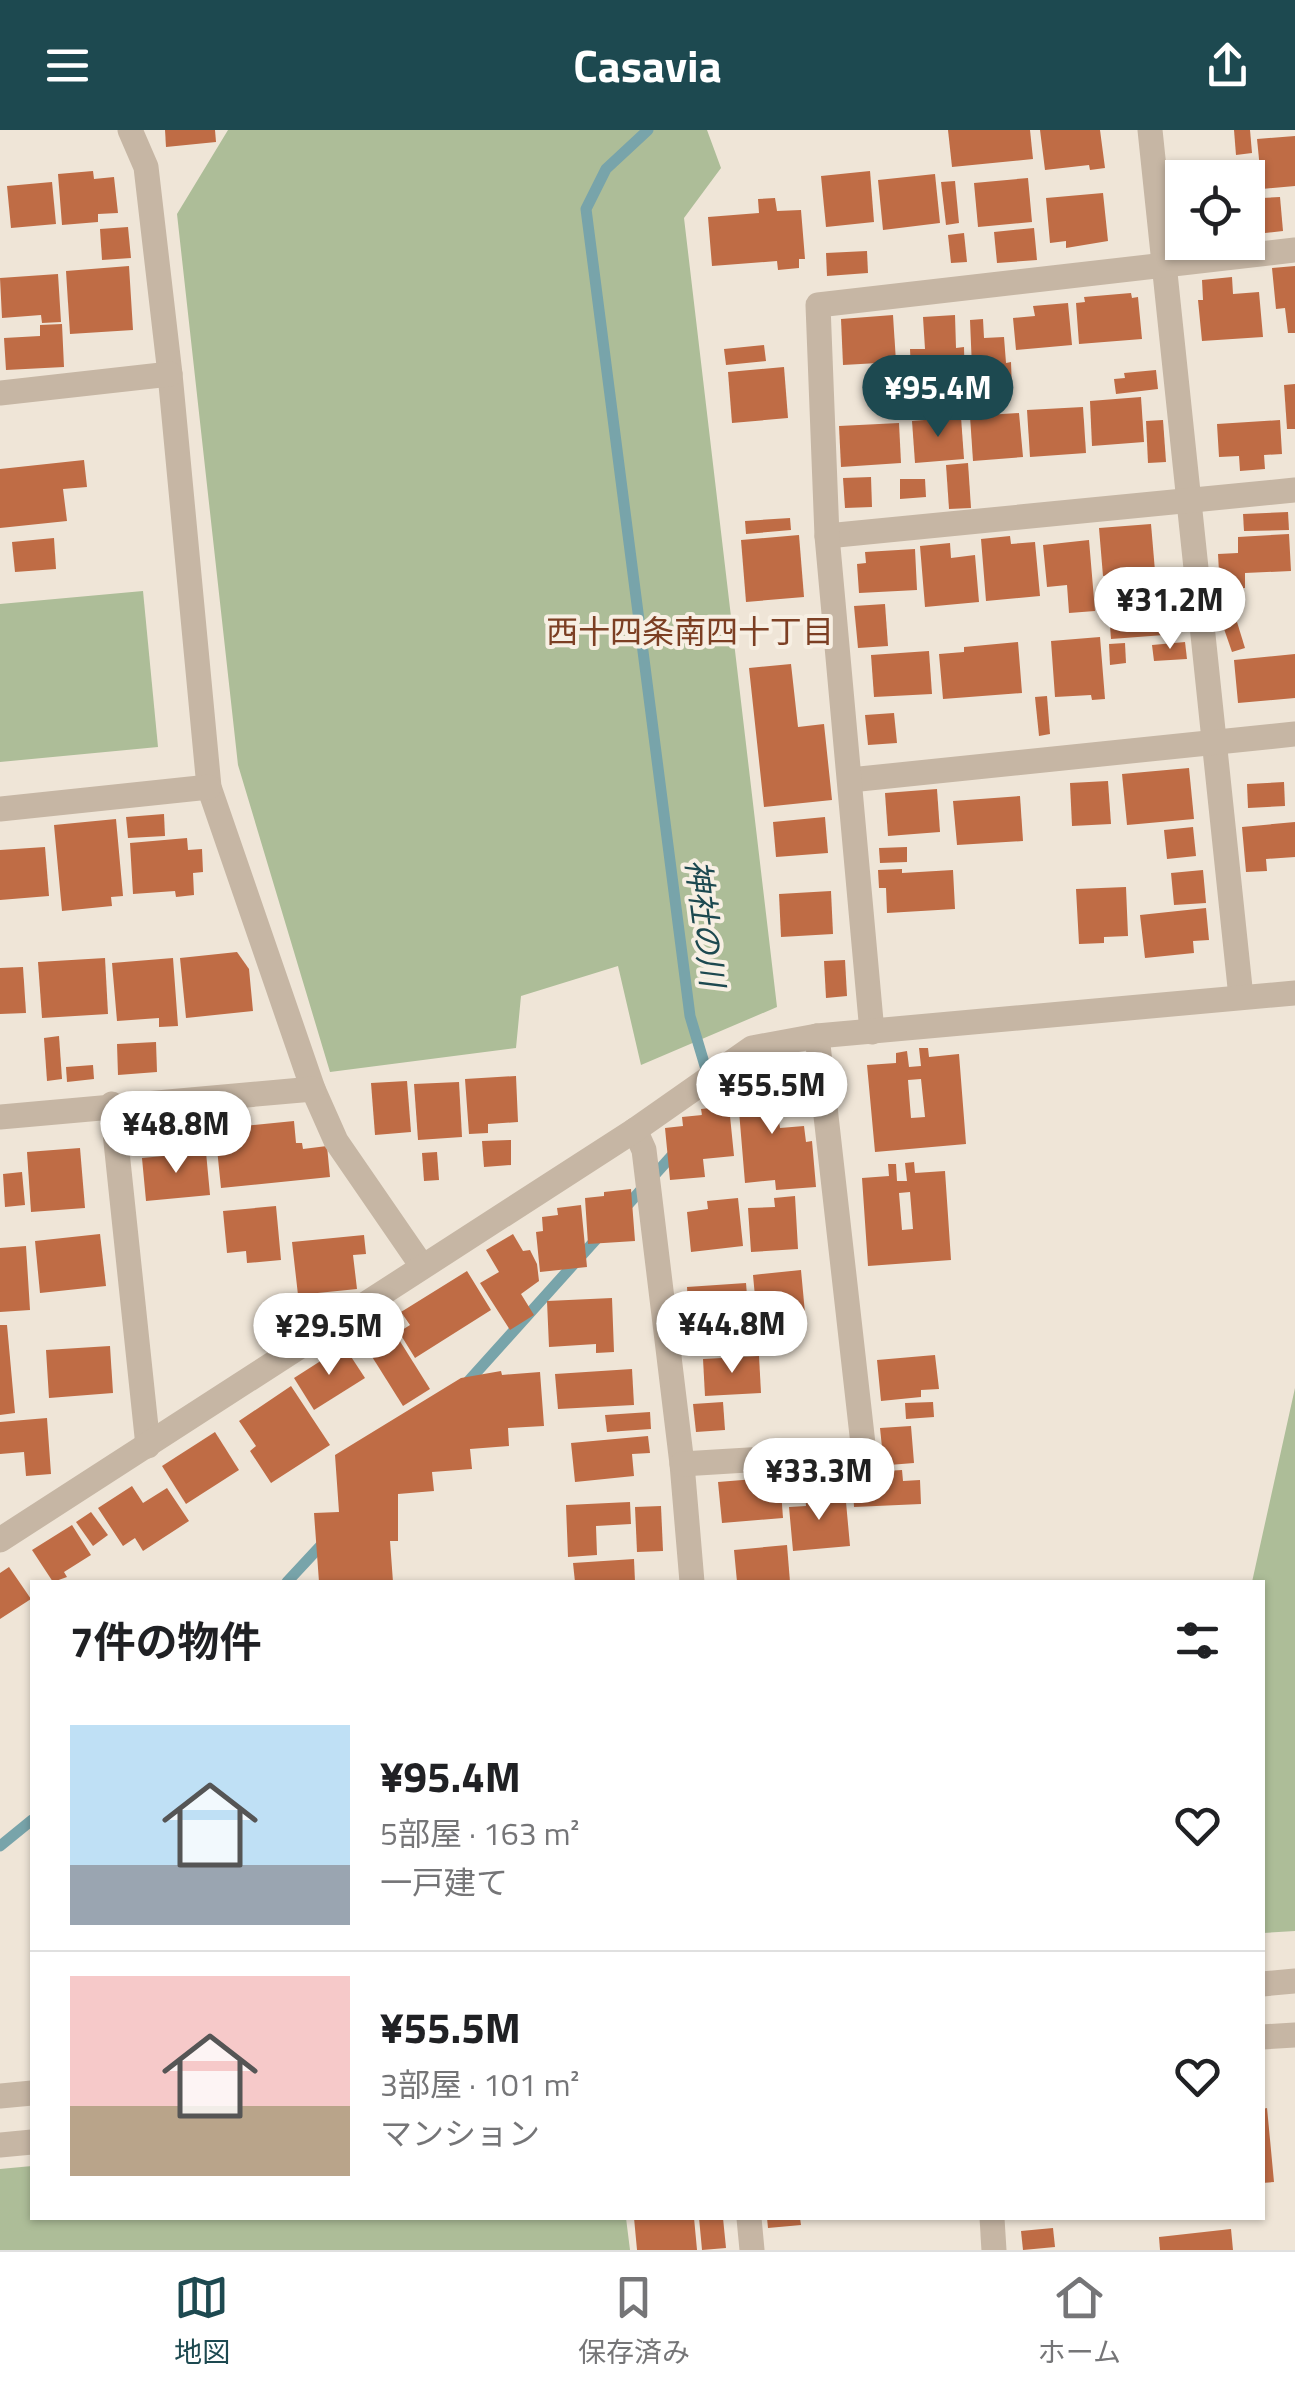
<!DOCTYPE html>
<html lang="ja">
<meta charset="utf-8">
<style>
body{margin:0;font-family:"Titillium Web","Noto Sans JP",sans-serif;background:#f6f6f6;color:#202124;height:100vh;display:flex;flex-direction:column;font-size:38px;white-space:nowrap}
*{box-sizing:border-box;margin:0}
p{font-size:32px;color:#757577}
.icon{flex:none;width:55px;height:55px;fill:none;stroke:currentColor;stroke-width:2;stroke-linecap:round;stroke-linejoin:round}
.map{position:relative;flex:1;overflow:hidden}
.details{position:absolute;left:30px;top:1450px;width:1235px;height:640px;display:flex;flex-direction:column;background:#fff;border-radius:0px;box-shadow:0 2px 8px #0004}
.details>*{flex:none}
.fabs{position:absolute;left:1165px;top:30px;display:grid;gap:20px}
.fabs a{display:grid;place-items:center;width:100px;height:100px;border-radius:0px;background:#fff;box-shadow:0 2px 8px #0004;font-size:50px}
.price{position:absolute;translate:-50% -85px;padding:0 22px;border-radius:35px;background:#fff;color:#222;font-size:32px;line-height:65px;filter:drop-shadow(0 2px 5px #0008)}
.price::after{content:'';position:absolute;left:50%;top:60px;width:30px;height:22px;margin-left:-15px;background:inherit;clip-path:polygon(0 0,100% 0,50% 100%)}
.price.active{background:#1d4950;color:#fff}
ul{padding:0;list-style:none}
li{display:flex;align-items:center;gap:30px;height:250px;padding:0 40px}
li+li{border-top:2px solid #e0e0e0}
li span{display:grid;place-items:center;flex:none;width:280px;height:200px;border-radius:0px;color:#555}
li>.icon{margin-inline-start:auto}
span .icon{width:120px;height:120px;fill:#fffc;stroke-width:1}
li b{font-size:42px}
h2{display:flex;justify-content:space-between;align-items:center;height:120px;padding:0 40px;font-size:42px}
header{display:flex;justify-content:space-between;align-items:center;height:130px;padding:0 40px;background:#1d4950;color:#fff;font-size:45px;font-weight:700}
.menu{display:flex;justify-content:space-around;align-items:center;height:140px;border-top:2px solid #e0e0e0;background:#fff;font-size:28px;color:#757577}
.menu a{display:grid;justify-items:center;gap:5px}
.menu .active{color:#1d4950}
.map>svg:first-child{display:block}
</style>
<header><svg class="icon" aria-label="menu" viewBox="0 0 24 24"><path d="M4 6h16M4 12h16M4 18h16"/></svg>Casavia<svg class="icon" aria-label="share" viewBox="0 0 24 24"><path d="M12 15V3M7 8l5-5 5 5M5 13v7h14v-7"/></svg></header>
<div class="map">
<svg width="1295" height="2120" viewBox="0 0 1295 2120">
<rect width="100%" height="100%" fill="#efe5d7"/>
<g fill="#adbd98">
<polygon points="228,0 707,0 721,38 684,88 777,877 641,935 618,836 521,866 516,918 330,942 238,635 177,84"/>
<polygon points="143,461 158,617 0,632 0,474"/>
<polygon points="1295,1258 1295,1801 1263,1803 1262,1452 1252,1452"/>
<polygon points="32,2036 32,2088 626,2088 630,2120 0,2120 0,2039"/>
</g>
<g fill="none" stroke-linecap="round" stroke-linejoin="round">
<g stroke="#78a4aa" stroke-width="11">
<polyline points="648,0 606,39 586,79 690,886 717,976 706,988"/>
<polyline points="623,1080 677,1020"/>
<polyline points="465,1255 600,1105"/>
<polyline points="287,1452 326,1410"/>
<polyline points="0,1716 32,1690"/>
</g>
</g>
<g fill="#bf6c45" fill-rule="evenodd">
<polygon points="165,0 215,0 216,12 166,17"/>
<polygon points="948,0 1030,0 1033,29 952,37"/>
<polygon points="1040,0 1100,0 1105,38 1090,40 1089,35 1045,40"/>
<polygon points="1234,0 1250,0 1252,23 1236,25"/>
<polygon points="1295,6 1295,56 1262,59 1257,9"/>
<polygon points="93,41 94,49 114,47 118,83 98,84 98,92 62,95 58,44"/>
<polygon points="870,41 874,92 826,97 821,46"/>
<polygon points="935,44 940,93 883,100 878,50"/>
<polygon points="1028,48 1032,92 978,97 974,53"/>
<polygon points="955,51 959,93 946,95 941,52"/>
<polygon points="52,52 56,94 11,98 7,56"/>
<polygon points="1103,63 1108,111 1066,118 1066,111 1050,113 1046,68"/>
<polygon points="1280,67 1283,101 1265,103 1262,68"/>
<polygon points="775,68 777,81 801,80 805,129 799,129 799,138 778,140 777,131 712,136 708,87 759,83 758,69"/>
<polygon points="128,97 131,128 102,130 100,99"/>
<polygon points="1034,98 1037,130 997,133 994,102"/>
<polygon points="964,103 967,132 951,133 948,105"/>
<polygon points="867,121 868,143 827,146 826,123"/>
<polygon points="129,136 133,200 70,204 66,141"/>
<polygon points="1295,136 1295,203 1288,203 1285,178 1276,179 1272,138"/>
<polygon points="58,144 61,192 42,193 41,185 2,188 0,148"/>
<polygon points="1232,147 1233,164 1259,162 1263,207 1202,211 1198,170 1203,170 1202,150"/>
<polygon points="1131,163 1132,168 1138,167 1142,209 1079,214 1076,173 1085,172 1084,167"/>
<polygon points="1068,173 1072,215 1016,220 1013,188 1035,186 1033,176"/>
<polygon points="893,185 896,232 843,235 841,189"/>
<polygon points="955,185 956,218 964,217 965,259 912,261 910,219 925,219 923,187"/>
<polygon points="983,189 984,208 1004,207 1006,233 1011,232 1012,260 973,262 970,190"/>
<polygon points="62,194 64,237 6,240 4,208 40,206 40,195"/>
<polygon points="764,215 766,231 726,235 724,219"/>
<polygon points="784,237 788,288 732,293 728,242"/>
<polygon points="1156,240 1158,259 1116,264 1114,249 1125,248 1124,243"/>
<polygon points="1295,254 1295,299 1287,299 1284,255"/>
<polygon points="1141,267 1144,312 1092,316 1090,271"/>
<polygon points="1083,277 1086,323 1030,327 1027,280"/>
<polygon points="1019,283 1023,327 973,331 970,286"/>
<polygon points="961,287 964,329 915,333 912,291"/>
<polygon points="1163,290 1166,332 1148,333 1146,291"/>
<polygon points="1280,290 1282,324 1264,325 1265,339 1240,341 1239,326 1219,327 1217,294"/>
<polygon points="899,293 901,333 841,337 839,296"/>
<polygon points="84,330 87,357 63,359 67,391 0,398 0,339"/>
<polygon points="968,333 971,378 949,379 946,335"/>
<polygon points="871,347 872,377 845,378 843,348"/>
<polygon points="900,349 925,349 926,367 900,369"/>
<polygon points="1288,382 1289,400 1244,401 1243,384"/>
<polygon points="790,388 791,400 746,404 745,391"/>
<polygon points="1151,394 1155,441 1103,446 1099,398"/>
<polygon points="1289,404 1291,441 1245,443 1245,458 1220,460 1218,424 1238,423 1238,407"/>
<polygon points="799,405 804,467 746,472 741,410"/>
<polygon points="1010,406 1011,414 1035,412 1040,466 986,471 981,409"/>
<polygon points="54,408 56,439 15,442 12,412"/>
<polygon points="1089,410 1095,481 1069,483 1067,455 1047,457 1043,415"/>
<polygon points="950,413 951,428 975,425 979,472 925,477 920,416"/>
<polygon points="915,419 917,460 859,463 857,434 866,433 865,422"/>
<polygon points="1161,465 1164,505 1111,509 1108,469"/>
<polygon points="885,474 888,516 858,518 854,476"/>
<polygon points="1237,492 1245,518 1232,522 1223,496"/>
<polygon points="1100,507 1105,569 1092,570 1091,565 1055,567 1051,511"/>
<polygon points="1018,512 1022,563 943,569 939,524 964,522 964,517"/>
<polygon points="1185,512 1187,529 1154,531 1152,515"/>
<polygon points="1125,513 1126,533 1110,535 1109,514"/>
<polygon points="929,521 932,564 874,567 871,525"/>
<polygon points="1295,524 1295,568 1238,573 1234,530"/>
<polygon points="791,534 798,597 824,594 832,670 764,677 749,538"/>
<polygon points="1047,566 1050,604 1039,606 1035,567"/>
<polygon points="894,583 897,613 868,615 865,585"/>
<polygon points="1189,638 1194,689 1127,695 1122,644"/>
<polygon points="1108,651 1111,694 1072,696 1070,653"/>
<polygon points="1284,652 1285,676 1248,678 1247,654"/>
<polygon points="937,659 940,702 888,706 885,663"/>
<polygon points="1020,666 1023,711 957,715 953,671"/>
<polygon points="164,684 165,706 128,708 126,687"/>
<polygon points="825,687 828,723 776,727 773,692"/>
<polygon points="116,689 123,766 111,767 112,776 62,781 54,695"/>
<polygon points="1295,692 1295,727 1266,729 1267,741 1246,742 1242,697"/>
<polygon points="1193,697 1196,726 1167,729 1164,700"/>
<polygon points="187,708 188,720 202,719 203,742 193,743 194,765 176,767 175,761 133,764 130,713"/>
<polygon points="45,717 49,766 0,770 0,720"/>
<polygon points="907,717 907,732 880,733 879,718"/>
<polygon points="902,739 902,743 953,740 955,779 887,783 886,758 879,758 878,740"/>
<polygon points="1203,740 1206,773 1174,775 1171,743"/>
<polygon points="1126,757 1128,806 1104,807 1104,813 1079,814 1076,759"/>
<polygon points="831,761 833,804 781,807 779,764"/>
<polygon points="1206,778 1209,810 1193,811 1194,823 1145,828 1140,785"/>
<polygon points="237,822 249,839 253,881 186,888 180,828"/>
<polygon points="105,828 108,884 42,888 38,832"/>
<polygon points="173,828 178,896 159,897 159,888 117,891 112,833"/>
<polygon points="845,830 847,866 826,868 824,831"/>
<polygon points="23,837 26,883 0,884 0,838"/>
<polygon points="59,906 62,949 47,951 44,908"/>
<polygon points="156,912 157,942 118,945 117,914"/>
<path d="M 919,918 L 928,918 L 929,927 L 959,924 L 966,1014 L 875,1022 L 867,935 L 896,933 L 896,923 L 907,921 L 909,937 L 921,936 ZM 921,949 L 925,987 L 911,988 L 908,950 Z"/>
<polygon points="93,935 94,949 67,952 66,937"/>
<polygon points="774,937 777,973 788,972 789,984 778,985 780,998 804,996 806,1012 812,1011 816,1057 776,1060 775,1050 745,1053 737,957 745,945 752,945 752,940"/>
<polygon points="516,946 518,992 488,994 488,1003 469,1004 465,949"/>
<polygon points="407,951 411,1002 375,1005 371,953"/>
<polygon points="459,952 462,1007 418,1010 414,954"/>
<polygon points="729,976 734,1026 703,1029 705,1047 670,1050 665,998 683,996 682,987 702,985 701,979"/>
<polygon points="294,991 296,1013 302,1013 303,1019 327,1016 330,1047 221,1058 215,999"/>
<polygon points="179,1006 180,1020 148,1023 147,1009"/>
<polygon points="511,1010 511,1035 484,1037 482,1011"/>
<polygon points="80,1018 85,1078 31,1082 27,1022"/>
<polygon points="206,1022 210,1065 146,1071 142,1028"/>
<polygon points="437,1022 439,1050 424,1051 422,1023"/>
<path d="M 914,1032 L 915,1043 L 945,1041 L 951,1130 L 868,1136 L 862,1048 L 889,1046 L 888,1034 L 896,1034 L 897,1051 L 907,1051 L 905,1033 ZM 910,1062 L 913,1099 L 902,1100 L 899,1063 Z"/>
<polygon points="22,1042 25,1075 5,1077 3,1044"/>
<polygon points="631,1059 635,1111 588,1114 585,1068 604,1066 604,1062"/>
<polygon points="795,1066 798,1119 751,1122 748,1078 775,1077 774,1068"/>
<polygon points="738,1068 743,1116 691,1122 687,1082 708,1079 707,1071"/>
<polygon points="581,1075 587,1137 540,1142 536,1102 543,1101 542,1087 558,1085 557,1078"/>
<polygon points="276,1076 281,1130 247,1133 246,1121 227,1123 223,1081"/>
<polygon points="100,1104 106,1156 40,1163 35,1111"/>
<polygon points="513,1104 523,1121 530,1120 537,1134 539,1151 521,1164 534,1185 510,1200 480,1153 499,1142 486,1120"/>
<polygon points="364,1105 366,1124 353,1125 357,1159 298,1165 292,1112"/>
<polygon points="26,1116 30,1180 0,1182 0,1118"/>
<polygon points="801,1140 806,1194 758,1199 753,1145"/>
<polygon points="467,1141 491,1180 415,1228 399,1202 410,1195 401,1182"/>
<polygon points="746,1153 749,1191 689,1194 687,1157"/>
<polygon points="612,1168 614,1222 596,1223 596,1214 549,1217 547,1171"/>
<polygon points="386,1189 430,1259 403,1276 359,1206"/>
<polygon points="0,1195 7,1195 15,1283 0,1285"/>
<polygon points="110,1216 113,1263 49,1268 46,1220"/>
<polygon points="344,1216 365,1248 314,1280 294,1248"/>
<polygon points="935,1225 939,1259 921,1260 921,1267 881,1271 877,1230"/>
<polygon points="759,1226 761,1263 705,1266 703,1229"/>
<polygon points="632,1239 634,1275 558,1279 555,1244"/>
<polygon points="501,1241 502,1245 540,1242 544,1296 508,1298 509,1316 470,1319 472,1339 432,1342 434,1361 398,1364 398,1411 390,1411 393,1452 319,1452 314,1383 339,1382 335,1325 461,1248"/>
<polygon points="291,1256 330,1315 271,1353 250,1321 256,1316 239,1291"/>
<polygon points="723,1272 725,1300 696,1302 693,1274"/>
<polygon points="933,1272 934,1287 906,1289 905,1273"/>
<polygon points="650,1282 651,1299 607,1302 605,1285"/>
<polygon points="47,1288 51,1344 26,1346 24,1322 0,1324 0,1292"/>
<polygon points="911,1296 914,1333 889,1335 888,1327 883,1327 880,1298"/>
<polygon points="215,1302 239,1340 186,1374 162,1336"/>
<polygon points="648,1306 650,1323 632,1324 634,1346 575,1352 571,1313"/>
<polygon points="902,1340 903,1351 920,1350 921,1374 854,1377 852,1343"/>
<polygon points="780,1347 783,1388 722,1393 718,1352"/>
<polygon points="132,1356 143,1373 167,1358 189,1391 143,1421 135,1408 123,1416 98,1378"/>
<polygon points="830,1360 831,1373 846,1372 850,1416 793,1421 789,1377 806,1376 805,1362"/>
<polygon points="630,1372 631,1394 596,1396 597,1425 568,1427 566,1375"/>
<polygon points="661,1376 663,1421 637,1422 635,1377"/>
<polygon points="91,1382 108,1405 93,1416 76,1392"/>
<polygon points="72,1395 91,1425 64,1442 67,1447 53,1452 32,1420"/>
<polygon points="787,1415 790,1452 737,1452 734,1420"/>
<polygon points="634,1429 635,1452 575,1452 573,1433"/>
<polygon points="9,1437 31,1469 0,1489 0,1443"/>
<polygon points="1267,1978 1274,2052 1262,2053 1262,1979"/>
<polygon points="634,2088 694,2088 697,2120 637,2120"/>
<polygon points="699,2088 723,2088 726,2118 702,2120"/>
<polygon points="767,2088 800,2088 801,2095 768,2098"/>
<polygon points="1053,2098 1055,2117 1023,2120 1021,2101"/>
<polygon points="1231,2099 1233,2120 1160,2120 1159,2107"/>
</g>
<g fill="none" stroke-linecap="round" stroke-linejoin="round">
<g stroke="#c6b6a4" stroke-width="25">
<polyline points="130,0 146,37 170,244 209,657 313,959 336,1011 422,1136"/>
<polyline points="1150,0 1241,867"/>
<polyline points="0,263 170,244"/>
<polyline points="827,406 1295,360"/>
<polyline points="850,650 1295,604"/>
<polyline points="0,679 209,657"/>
<polyline points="872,902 827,406 818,175 1295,120"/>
<polyline points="112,974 148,1316"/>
<polyline points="0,987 313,959"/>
<polyline points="635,1000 644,1020 682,1334 692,1452"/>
<polyline points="682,1334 864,1323 817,906"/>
<polyline points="0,1410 635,1000 752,918 817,906 1295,863"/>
<polyline points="1262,1854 1295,1851"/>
<polyline points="1262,1907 1295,1905"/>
<polyline points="0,1966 32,1963"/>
<polyline points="0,2015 32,2012"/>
<polyline points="749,2088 752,2120"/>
<polyline points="992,2088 994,2120"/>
</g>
</g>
<g text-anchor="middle" stroke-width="8" stroke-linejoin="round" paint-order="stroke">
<g font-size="32" fill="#7c3f23" stroke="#f7efe3">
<text x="690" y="513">西十四条南四十丁目</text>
</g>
<g font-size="32" font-style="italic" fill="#1d4950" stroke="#f7efe3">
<text transform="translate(705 793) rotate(83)" y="11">神社の川</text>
</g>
</g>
</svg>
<div class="fabs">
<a><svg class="icon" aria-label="locate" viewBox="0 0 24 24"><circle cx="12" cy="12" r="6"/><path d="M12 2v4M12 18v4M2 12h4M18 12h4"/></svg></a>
</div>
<b class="price active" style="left:938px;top:310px">¥95.4M</b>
<b class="price" style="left:1170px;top:522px">¥31.2M</b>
<b class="price" style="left:772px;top:1007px">¥55.5M</b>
<b class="price" style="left:176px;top:1046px">¥48.8M</b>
<b class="price" style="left:732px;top:1246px">¥44.8M</b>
<b class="price" style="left:329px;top:1248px">¥29.5M</b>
<b class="price" style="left:819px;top:1393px">¥33.3M</b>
<section class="details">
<h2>7件の物件<svg class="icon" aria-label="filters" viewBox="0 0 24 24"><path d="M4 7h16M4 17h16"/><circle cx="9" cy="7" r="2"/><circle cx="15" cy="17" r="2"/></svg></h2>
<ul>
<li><span style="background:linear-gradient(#bfe0f5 70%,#9aa5b1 0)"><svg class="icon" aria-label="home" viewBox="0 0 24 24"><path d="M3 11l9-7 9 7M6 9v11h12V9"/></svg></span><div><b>¥95.4M</b><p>5部屋 · 163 m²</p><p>一戸建て</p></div><svg class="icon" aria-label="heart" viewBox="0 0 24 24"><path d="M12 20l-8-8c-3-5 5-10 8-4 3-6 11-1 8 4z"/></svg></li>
<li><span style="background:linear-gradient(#f6c9c9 65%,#b9a48a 0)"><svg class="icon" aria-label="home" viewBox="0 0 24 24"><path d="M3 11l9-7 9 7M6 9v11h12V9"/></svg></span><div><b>¥55.5M</b><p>3部屋 · 101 m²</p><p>マンション</p></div><svg class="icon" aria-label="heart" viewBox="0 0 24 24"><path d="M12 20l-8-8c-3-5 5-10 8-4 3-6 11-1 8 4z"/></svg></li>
</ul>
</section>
</div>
<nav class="menu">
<a class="active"><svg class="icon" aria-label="map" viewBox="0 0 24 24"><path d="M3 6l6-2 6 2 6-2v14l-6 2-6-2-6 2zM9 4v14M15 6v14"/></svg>地図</a>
<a><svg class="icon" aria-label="saved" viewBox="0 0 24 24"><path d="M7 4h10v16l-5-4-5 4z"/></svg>保存済み</a>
<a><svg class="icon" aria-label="home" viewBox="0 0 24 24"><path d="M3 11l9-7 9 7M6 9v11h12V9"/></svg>ホーム</a>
</nav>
